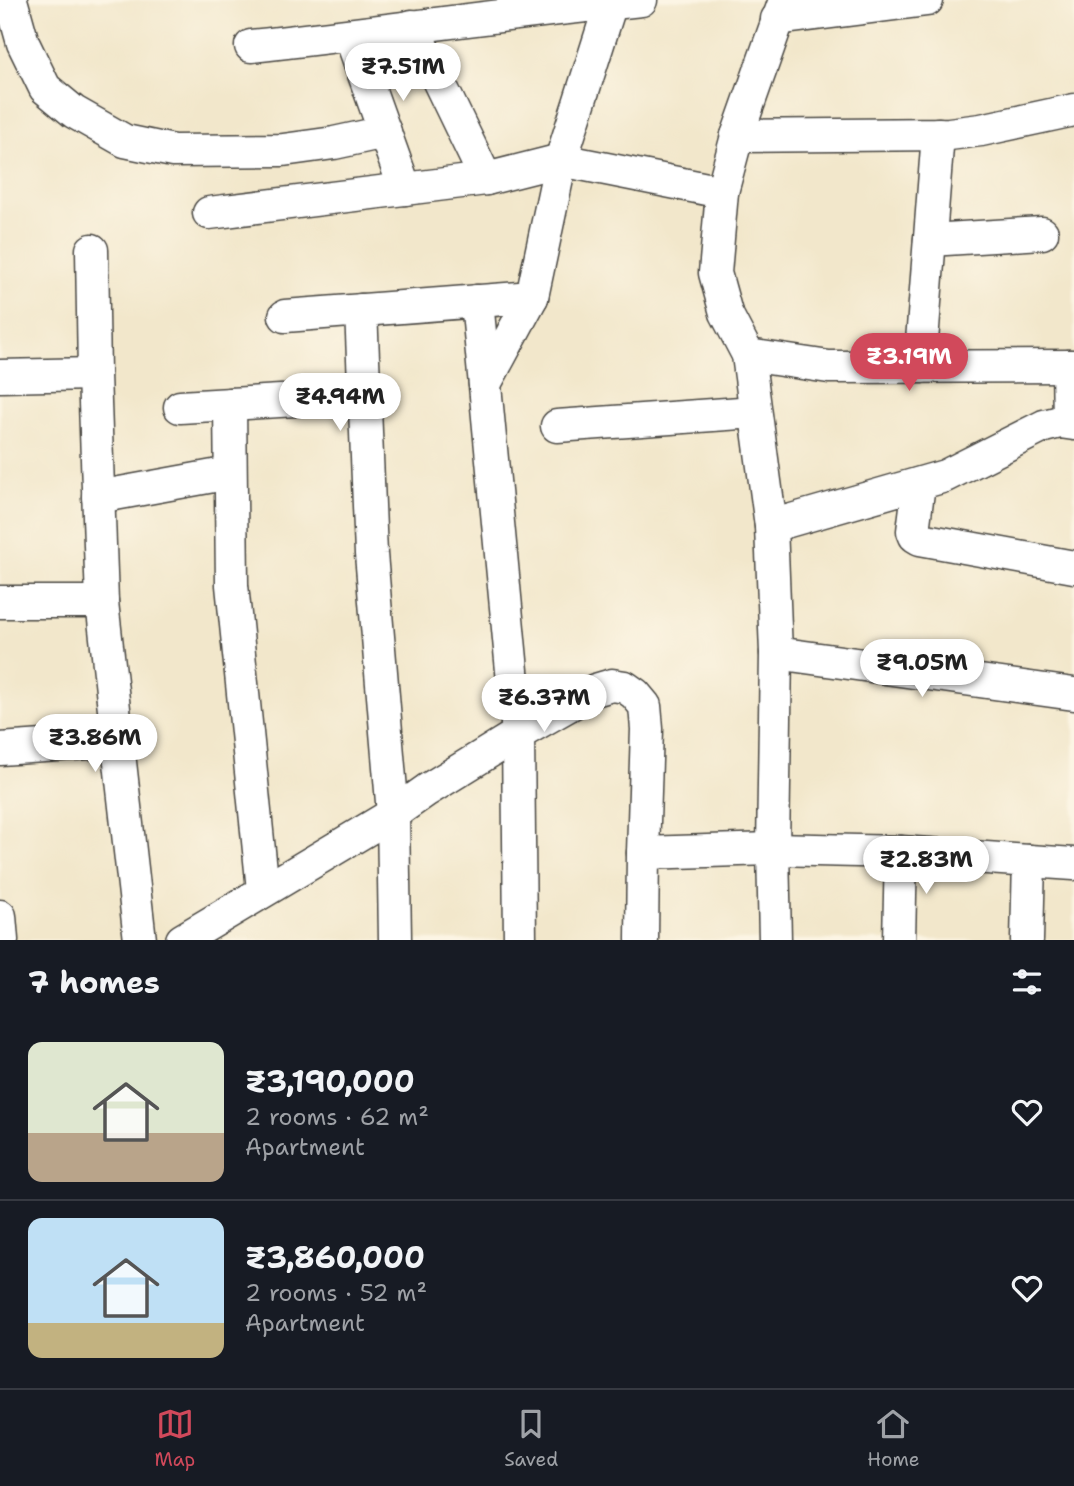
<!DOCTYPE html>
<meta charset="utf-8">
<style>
body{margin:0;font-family:"Shantell Sans",sans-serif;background:#242831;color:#f1f3f6;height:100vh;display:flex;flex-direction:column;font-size:26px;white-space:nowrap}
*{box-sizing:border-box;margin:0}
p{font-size:23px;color:#9ea1a6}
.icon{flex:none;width:38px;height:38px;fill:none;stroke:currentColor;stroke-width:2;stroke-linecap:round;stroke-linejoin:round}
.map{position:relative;height:940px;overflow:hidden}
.sheet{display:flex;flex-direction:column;background:#171b24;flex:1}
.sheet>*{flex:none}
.price{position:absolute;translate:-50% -60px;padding:0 16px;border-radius:24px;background:#fff;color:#222;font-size:23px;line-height:46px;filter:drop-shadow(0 2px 4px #0008)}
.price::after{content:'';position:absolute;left:50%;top:42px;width:21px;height:16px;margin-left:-10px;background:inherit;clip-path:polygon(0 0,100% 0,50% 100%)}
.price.on{background:#d1495b;color:#fff}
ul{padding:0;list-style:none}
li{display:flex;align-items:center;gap:21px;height:175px;padding:0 28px}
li+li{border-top:2px solid #363941}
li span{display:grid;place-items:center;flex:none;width:196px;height:140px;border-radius:14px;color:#555}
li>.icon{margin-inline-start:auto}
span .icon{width:84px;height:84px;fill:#fffc;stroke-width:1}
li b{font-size:30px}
h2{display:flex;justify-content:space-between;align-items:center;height:84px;padding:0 28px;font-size:30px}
.tabs{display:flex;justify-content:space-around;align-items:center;height:98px;border-top:2px solid #363941;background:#171b24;font-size:19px;color:#9ea1a6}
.tabs a{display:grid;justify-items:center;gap:4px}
.tabs .on{color:#d1495b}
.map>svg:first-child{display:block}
</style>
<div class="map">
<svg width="1074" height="940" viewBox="0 0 1074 940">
<rect width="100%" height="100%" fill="#fcf5e5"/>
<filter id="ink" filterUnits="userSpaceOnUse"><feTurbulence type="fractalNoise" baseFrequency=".0143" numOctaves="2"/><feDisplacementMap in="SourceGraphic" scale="14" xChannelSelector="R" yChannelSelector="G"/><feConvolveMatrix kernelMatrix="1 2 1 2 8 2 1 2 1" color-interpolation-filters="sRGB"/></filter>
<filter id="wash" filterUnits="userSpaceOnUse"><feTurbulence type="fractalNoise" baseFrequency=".00686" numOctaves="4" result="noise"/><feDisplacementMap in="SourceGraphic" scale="28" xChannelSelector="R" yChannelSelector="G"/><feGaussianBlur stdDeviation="1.57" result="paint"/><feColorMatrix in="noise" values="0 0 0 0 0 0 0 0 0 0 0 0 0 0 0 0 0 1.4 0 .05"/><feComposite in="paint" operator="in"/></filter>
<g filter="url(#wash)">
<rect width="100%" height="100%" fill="#f2e7cb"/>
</g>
<g filter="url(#ink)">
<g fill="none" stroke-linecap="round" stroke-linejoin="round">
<g stroke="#494743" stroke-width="35">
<g id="minor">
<polyline points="11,0 23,43 45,88 74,112 125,141 173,151 283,150 334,143 385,132"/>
<polyline points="777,19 927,0"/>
<polyline points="412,26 486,179"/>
<polyline points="350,35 405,189"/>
<path d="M 251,46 C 381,32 511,13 641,0"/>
<polyline points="737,136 949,134 981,130 1074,110"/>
<polyline points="209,213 486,179 561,160 722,192"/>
<polyline points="930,240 1042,233"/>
<polyline points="92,250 94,374 102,602 140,940"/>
<polyline points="477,301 518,734 520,940"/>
<polyline points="361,310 371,554 393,814 395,940"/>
<polyline points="285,316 532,297"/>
<polyline points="748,355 829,367 1074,366"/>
<polyline points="1068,366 1069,422"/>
<polyline points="920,367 938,134"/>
<polyline points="0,376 94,374"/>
<polyline points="485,384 532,297 561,160 611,3"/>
<polyline points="230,404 232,585 263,890"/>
<polyline points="180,407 365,396"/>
<polyline points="557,426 755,412"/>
<polyline points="919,484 913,531 915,536 920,539 1074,567"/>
<polyline points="98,497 230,473"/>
<polyline points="771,526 945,476 1044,426 1060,422 1074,424"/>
<polyline points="0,602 102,602"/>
<polyline points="776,653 1074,694"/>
<polyline points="0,749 117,741"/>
<polyline points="643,853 773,849 901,852 1029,861 1027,940"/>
<polyline points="1029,861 1074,864"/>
<polyline points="0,916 2,940"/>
<polyline points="182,940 393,814 427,790 518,734 595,690 612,685 625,687 635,694 645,706 647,729 643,853 642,940"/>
<polyline points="775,940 773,849 776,653 771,526 748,355 726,313 715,273 722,192 737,136 785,0"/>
<polyline points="899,940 901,852"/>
</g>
</g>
<use href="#minor" stroke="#fff" stroke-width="32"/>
</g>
</g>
</svg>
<b class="price" style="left:403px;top:103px">₹7.51M</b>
<b class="price on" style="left:909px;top:393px">₹3.19M</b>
<b class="price" style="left:340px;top:433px">₹4.94M</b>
<b class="price" style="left:922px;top:699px">₹9.05M</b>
<b class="price" style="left:544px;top:734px">₹6.37M</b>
<b class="price" style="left:95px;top:774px">₹3.86M</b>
<b class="price" style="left:926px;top:896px">₹2.83M</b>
</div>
<section class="sheet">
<h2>7 homes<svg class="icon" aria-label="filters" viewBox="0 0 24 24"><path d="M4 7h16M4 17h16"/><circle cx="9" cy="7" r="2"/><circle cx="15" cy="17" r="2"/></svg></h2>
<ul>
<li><span style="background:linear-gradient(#dfe7d0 65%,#b9a48a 0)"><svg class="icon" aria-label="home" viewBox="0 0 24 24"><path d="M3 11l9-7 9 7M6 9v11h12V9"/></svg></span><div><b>₹3,190,000</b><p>2 rooms · 62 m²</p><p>Apartment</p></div><svg class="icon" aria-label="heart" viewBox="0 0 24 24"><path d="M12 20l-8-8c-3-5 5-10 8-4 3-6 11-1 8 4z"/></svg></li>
<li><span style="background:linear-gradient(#bfe0f5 75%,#c2b280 0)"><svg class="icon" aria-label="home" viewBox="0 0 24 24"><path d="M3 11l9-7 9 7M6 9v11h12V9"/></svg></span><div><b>₹3,860,000</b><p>2 rooms · 52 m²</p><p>Apartment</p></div><svg class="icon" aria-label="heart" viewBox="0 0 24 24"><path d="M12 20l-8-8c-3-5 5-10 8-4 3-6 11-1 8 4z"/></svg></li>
</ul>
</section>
<nav class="tabs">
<a class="on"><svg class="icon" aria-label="map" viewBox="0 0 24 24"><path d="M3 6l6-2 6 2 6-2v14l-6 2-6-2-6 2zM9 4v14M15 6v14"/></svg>Map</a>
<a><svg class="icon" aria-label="saved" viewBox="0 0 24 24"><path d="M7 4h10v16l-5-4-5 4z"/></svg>Saved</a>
<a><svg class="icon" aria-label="home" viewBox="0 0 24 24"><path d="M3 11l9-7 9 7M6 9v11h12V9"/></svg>Home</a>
</nav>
